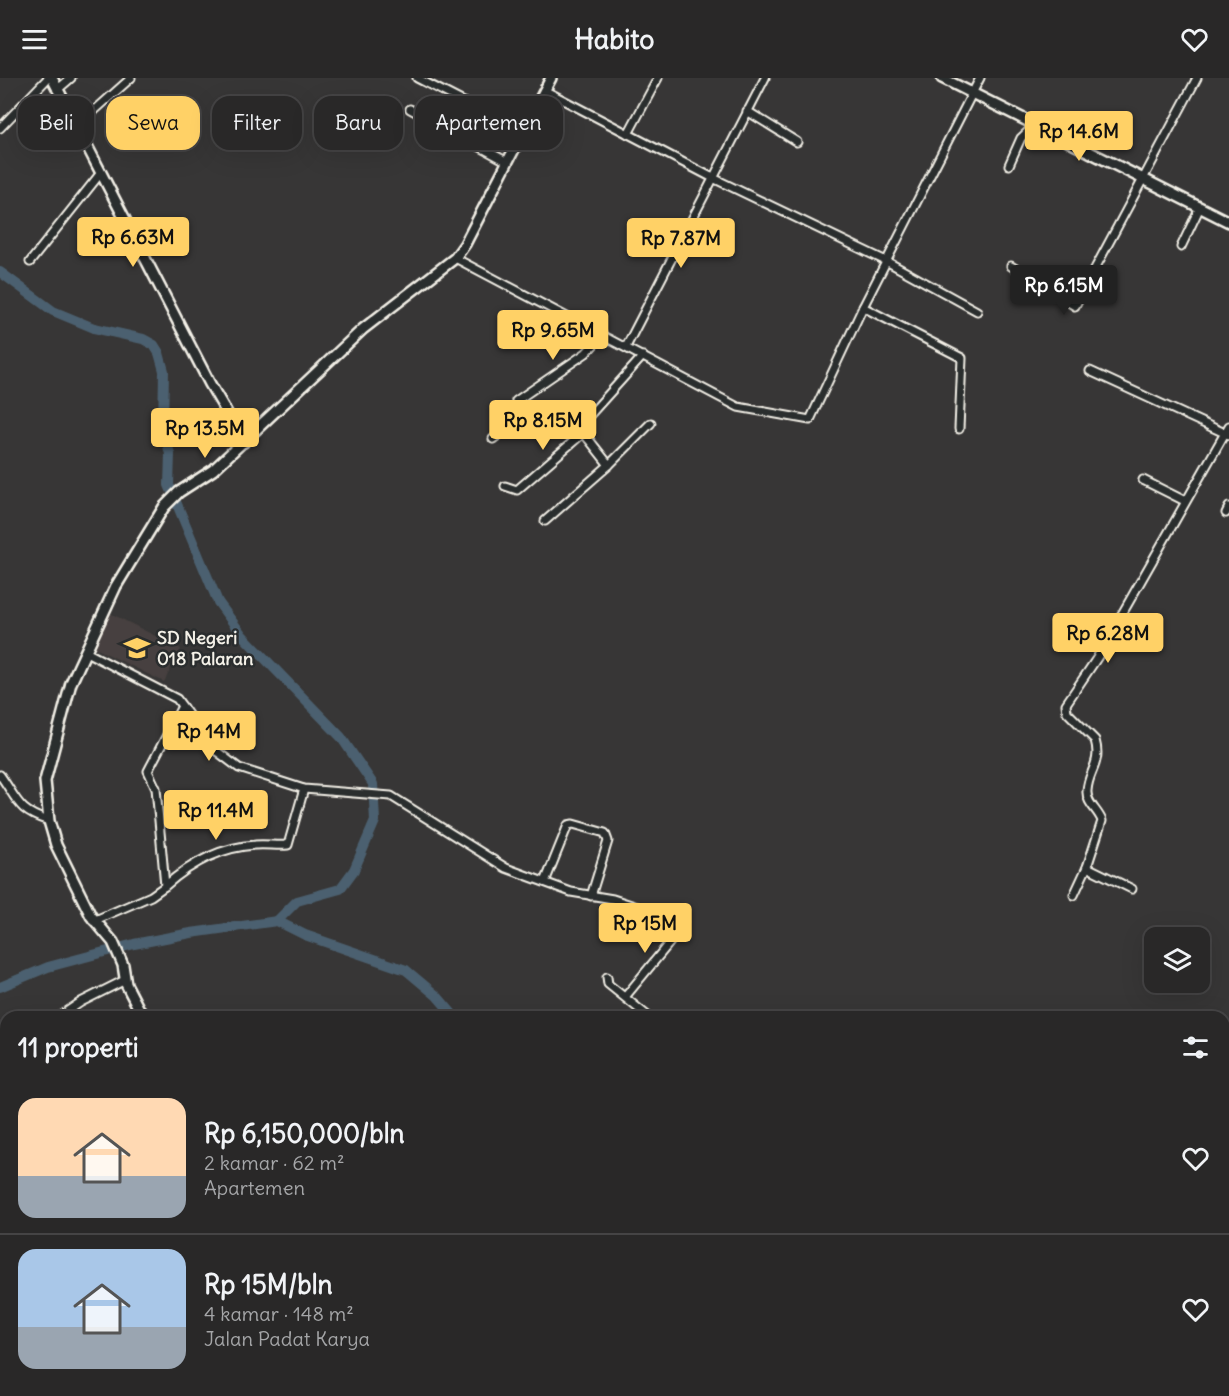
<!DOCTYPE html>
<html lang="id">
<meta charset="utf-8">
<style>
body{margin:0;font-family:Delius,sans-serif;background:#353434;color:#f1f3f6;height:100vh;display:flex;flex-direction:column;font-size:22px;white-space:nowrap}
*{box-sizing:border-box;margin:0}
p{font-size:20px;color:#a5a6a8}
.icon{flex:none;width:33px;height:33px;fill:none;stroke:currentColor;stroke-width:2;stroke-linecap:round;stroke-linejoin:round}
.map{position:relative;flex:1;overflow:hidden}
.sheet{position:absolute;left:0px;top:933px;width:1230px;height:386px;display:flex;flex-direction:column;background:#292828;border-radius:18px 18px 0 0;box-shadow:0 6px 24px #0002,0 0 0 2px #454445}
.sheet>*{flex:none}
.hud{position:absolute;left:18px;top:18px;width:600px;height:54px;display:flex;gap:12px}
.tools{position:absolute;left:1144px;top:849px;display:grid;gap:12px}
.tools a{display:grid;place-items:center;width:66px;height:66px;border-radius:12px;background:#292828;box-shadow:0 6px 24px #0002,0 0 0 2px #454445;font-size:30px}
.price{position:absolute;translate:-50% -51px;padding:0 14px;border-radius:6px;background:#ffd166;color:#111;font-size:20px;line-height:39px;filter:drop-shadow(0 2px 3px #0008)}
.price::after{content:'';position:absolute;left:50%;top:36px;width:18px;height:14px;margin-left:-9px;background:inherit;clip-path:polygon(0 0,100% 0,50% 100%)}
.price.current{background:#222;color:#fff}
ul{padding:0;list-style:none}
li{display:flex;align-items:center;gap:18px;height:150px;padding:0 18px}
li+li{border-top:2px solid #454445}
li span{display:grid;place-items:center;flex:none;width:168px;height:120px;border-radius:18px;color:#555}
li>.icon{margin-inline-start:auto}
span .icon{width:72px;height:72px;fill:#fffc;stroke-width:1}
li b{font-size:26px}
h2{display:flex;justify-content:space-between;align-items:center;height:72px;padding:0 18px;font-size:26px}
.chip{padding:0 21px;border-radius:18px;background:#292828;box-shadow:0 6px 24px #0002,0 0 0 2px #454445;font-size:21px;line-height:54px}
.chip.current{background:#ffd166;color:#111}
header{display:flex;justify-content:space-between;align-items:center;height:78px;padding:0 18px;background:#292828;font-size:27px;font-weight:800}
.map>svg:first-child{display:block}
</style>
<header><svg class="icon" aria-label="menu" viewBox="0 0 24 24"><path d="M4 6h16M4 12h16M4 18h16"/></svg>Habito<svg class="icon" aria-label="heart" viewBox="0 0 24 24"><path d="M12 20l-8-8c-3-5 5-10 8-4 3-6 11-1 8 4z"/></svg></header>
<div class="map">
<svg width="1229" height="1318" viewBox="0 0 1229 1318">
<rect width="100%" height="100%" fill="#373636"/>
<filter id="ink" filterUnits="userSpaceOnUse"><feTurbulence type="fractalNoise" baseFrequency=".0167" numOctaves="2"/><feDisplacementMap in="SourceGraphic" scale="12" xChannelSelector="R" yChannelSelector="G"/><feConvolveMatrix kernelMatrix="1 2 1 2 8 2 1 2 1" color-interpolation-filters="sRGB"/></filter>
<g filter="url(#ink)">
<polygon fill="#47403f" points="110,535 181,571 164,604 93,569"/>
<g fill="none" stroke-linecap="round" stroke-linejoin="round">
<g stroke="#4c606f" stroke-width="10">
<polyline points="0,194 53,233 94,250 143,261 154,267 159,275 164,293 163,349 170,376 169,407 218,524 242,557 341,659 373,706 375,743 354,792 340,811 297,823 277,843"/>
<polyline points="0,909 48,889 134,866 191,855 277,843 305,857 406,892 437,918 455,939"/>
<polyline points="908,1312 919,1318"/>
</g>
<g stroke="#f4f1e8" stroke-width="11">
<g id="minor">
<polyline points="417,0 522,54"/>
<polyline points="57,12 71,0"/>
<polyline points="544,12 713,100 886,183 977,233"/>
<polyline points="410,31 506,83"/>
<polyline points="747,33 797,64"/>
<polyline points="76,49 131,0"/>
<polyline points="0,50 48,0"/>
<polyline points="628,56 658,0"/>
<polyline points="1009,87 1021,60 1035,47"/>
<polyline points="1181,169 1200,129"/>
<polyline points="455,180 738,329 810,342 863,229 980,0"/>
<polyline points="30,184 100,96"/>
<polyline points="1011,188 1075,228 1197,0"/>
<polyline points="863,229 962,280 959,351"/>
<polyline points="626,269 765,0"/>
<polyline points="643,278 579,349 609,387 651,345"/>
<polyline points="1090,293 1229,357"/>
<polyline points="493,361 524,338 516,323 586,275 603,257"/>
<polyline points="1143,402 1185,423"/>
<polyline points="505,408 517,412 582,356"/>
<polyline points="1226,435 1229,429"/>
<polyline points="545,443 609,387"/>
<polyline points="86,574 177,621 211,669 239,690 304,711 391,718 506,790 571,814 613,821 683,844 680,852 625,919"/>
<path d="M 0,697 C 18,722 17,733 49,743"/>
<polyline points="1087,789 1132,811"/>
<polyline points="545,804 568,747 573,746 605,755 608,763 591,818"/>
<path d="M 165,808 C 190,786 221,769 255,767 C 266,766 277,768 288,767 L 304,711"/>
<path d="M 1074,817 L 1087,789 L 1102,743 C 1098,732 1086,725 1087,713 C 1088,693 1102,686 1095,662 L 1067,634 L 1066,626 L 1097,580 L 1229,348"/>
<polyline points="93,843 151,818 165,808 156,710 148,693 182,628"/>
<polyline points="607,899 608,906 649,939"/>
<polyline points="59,939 81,924 125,902"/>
<polyline points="0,975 6,972"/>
<polyline points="1224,1208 1229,1198"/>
<polyline points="0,1287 6,1282"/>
<polyline points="172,1312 176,1318"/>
<polyline points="225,1312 229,1318"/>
<polyline points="1119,1312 1136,1318"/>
<polyline points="64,1318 65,1312"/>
<polyline points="101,1318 110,1312"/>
<polyline points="151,1318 161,1312"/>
<polyline points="573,1318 580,1312"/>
<polyline points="668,1318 675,1312"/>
<polyline points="1013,1318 1015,1312"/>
<polyline points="1148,1318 1152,1312"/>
</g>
</g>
<g stroke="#f4f1e8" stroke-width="14">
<g id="tertiary">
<polyline points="52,0 210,306 244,364"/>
<polyline points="942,0 1229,144"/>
<polyline points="143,939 126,906 123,887 113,864 91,838 56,767 49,743 45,703 71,605 116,508 164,429 179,414 213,392 363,251 455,180 465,166 551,0"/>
<polyline points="357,1312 361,1318"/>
</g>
</g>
<use href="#minor" stroke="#2a2d2e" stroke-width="7"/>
<use href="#tertiary" stroke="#2a2d2e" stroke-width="9"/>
</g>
</g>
<defs>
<g id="school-bare" transform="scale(2.07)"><path d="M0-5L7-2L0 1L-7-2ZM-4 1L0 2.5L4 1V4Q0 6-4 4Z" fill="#ffd166" stroke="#2a2d2e" stroke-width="2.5" paint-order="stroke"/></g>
</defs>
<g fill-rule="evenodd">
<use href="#school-bare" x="137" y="570"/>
</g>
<g text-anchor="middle" stroke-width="5" stroke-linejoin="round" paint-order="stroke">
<g font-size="18" font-weight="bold" fill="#f4f1e8" stroke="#2a2d2e" text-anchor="start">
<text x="157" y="566">SD Negeri<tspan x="157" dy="21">018 Palaran</tspan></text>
</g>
</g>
</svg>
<div class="tools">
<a><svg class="icon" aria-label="layers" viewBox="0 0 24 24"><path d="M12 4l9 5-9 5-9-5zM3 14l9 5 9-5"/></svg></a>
</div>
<b class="price" style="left:1079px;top:84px">Rp 14.6M</b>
<b class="price" style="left:133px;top:190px">Rp 6.63M</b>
<b class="price" style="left:681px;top:191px">Rp 7.87M</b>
<b class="price current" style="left:1064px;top:238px">Rp 6.15M</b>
<b class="price" style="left:553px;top:283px">Rp 9.65M</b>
<b class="price" style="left:543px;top:373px">Rp 8.15M</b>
<b class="price" style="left:205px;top:381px">Rp 13.5M</b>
<b class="price" style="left:1108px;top:586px">Rp 6.28M</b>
<b class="price" style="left:209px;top:684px">Rp 14M</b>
<b class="price" style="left:216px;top:763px">Rp 11.4M</b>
<b class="price" style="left:645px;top:876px">Rp 15M</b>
<div class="hud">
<a class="chip">Beli</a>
<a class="chip current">Sewa</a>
<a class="chip">Filter</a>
<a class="chip">Baru</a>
<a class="chip">Apartemen</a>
</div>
<section class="sheet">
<h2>11 properti<svg class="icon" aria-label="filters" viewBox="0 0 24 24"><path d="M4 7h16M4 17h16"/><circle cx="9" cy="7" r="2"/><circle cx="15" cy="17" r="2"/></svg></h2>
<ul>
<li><span style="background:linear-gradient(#ffd9b3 65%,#9aa5b1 0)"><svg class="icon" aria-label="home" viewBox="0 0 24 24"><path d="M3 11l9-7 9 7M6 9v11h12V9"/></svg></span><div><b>Rp 6,150,000/bln</b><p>2 kamar · 62 m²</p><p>Apartemen</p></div><svg class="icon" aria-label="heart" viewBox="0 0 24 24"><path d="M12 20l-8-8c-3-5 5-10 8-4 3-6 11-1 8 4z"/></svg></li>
<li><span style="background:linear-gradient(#a9c7e8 65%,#9aa5b1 0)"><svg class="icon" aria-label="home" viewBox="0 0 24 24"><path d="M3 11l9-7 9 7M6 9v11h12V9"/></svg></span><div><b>Rp 15M/bln</b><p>4 kamar · 148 m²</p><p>Jalan Padat Karya</p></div><svg class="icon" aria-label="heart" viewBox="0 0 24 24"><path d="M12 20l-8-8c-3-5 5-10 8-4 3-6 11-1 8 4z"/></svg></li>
</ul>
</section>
</div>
